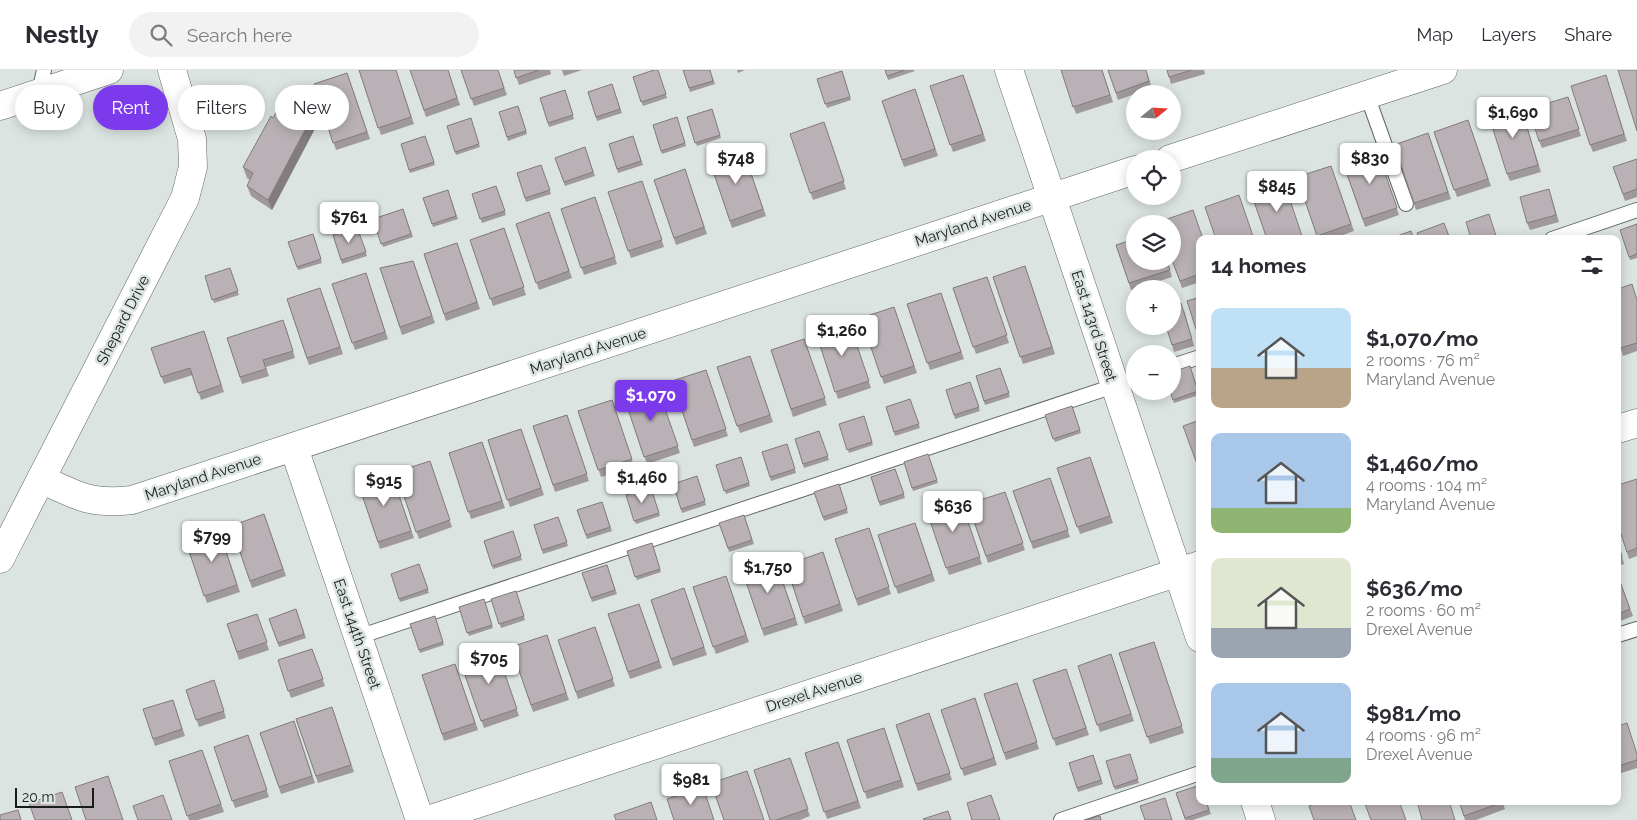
<!DOCTYPE html>
<meta charset="utf-8">
<style>
body{margin:0;font-family:Raleway,sans-serif;background:#f2f2f3;color:#2b2b33;height:100vh;display:flex;flex-direction:column;font-size:19px;white-space:nowrap}
*{box-sizing:border-box;margin:0}
p{font-size:16px;color:#7c7c81}
.icon{flex:none;width:28px;height:28px;fill:none;stroke:currentColor;stroke-width:2;stroke-linecap:round;stroke-linejoin:round}
.map{position:relative;flex:1;overflow:hidden}
.details{position:absolute;left:1196px;top:165px;width:425px;height:570px;display:flex;flex-direction:column;background:#fff;border-radius:10px;box-shadow:0 2px 12px #0003}
.details>*{flex:none}
.banner{position:absolute;left:15px;top:15px;width:475px;height:45px;display:flex;gap:10px}
.needle{width:32px;rotate:72deg}
.controls{position:absolute;left:1126px;top:15px;display:grid;gap:10px}
.controls a{display:grid;place-items:center;width:55px;height:55px;border-radius:50%;background:#fff;box-shadow:0 2px 12px #0003;font-size:25px}
.scale{position:absolute;left:15px;bottom:12px;width:79px;box-sizing:border-box;padding-left:5px;border:2px solid #181c1a;border-top:0;font-size:14px;line-height:18px;white-space:nowrap;color:#181c1a;-webkit-text-stroke:4px #dbe4e1;paint-order:stroke}
.price{position:absolute;translate:-50% -42px;padding:0 11px;border-radius:5px;background:#fff;color:#222;font-size:16px;line-height:32px;filter:drop-shadow(0 1px 2px #0008)}
.price::after{content:'';position:absolute;left:50%;top:30px;width:15px;height:11px;margin-left:-8px;background:inherit;clip-path:polygon(0 0,100% 0,50% 100%)}
.price.active{background:#7c3aed;color:#fff}
ul{padding:0;list-style:none}
li{display:flex;align-items:center;gap:15px;height:125px;padding:0 15px}
li span{display:grid;place-items:center;flex:none;width:140px;height:100px;border-radius:10px;color:#555}
li>.icon{margin-inline-start:auto}
span .icon{width:60px;height:60px;fill:#fffc;stroke-width:1}
li b{font-size:21px}
h2{display:flex;justify-content:space-between;align-items:center;height:60px;padding:0 15px;font-size:21px}
.chip{padding:0 18px;border-radius:22px;background:#fff;box-shadow:0 2px 12px #0003;font-size:18px;line-height:45px}
.chip.active{background:#7c3aed;color:#fff}
header{display:flex;align-items:center;gap:30px;box-sizing:border-box;height:70px;padding:0 25px;background:#fff;border-bottom:1px solid #e1e1e2}
header strong{font-size:24px}
nav{display:flex;gap:28px;margin-inline-start:auto;font-size:18px}
.search{width:350px;height:45px;background:#f2f2f3;display:flex;align-items:center;gap:12px;box-sizing:border-box;padding:0 18px;border-radius:28px;color:#7c7c81;font-size:19px}
.map>svg:first-child{display:block}
</style>
<header>
<strong>Nestly</strong>
<div class="search"><svg class="icon" aria-label="search" viewBox="0 0 24 24"><circle cx="10" cy="10" r="6"/><path d="M15 15l6 6"/></svg>Search here</div>
<nav><a>Map</a><a>Layers</a><a>Share</a></nav>
</header>
<div class="map">
<svg width="1637" height="750" viewBox="0 0 1637 750">
<rect width="100%" height="100%" fill="#dbe4e1"/>
<g fill="none" stroke-linecap="round" stroke-linejoin="round">
<g stroke="#5e6664" stroke-width="16">
<g id="service">
<polyline points="39,23 44,0"/>
<polyline points="1367,25 1406,134"/>
<polyline points="1552,169 1637,140"/>
<polyline points="1172,296 1200,287"/>
<polyline points="1618,565 1637,559"/>
<polyline points="358,567 1135,309"/>
<polyline points="1061,750 1200,703"/>
</g>
</g>
<g stroke="#5e6664" stroke-width="29">
<g id="minor">
<polyline points="1009,0 1200,568"/>
<polyline points="1170,89 1443,0"/>
<polyline points="1618,359 1637,353"/>
<polyline points="294,378 420,750"/>
<path d="M 41,409 C 77,426 91,435 132,430 L 1135,100"/>
<polyline points="0,489 185,128 193,97 192,69 172,0"/>
<polyline points="1255,731 1261,750"/>
<polyline points="428,750 1200,495"/>
</g>
</g>
<g stroke="#5e6664" stroke-width="29">
<polyline id="tertiary" points="0,36 109,0"/>
</g>
<use href="#service" stroke="#fff" stroke-width="14"/>
<use href="#minor" stroke="#fff" stroke-width="28"/>
<use href="#tertiary" stroke="#fff" stroke-width="28"/>
</g>
<g fill="#9f989c">
<polygon points="359,0 396,0 414,54 381,65"/>
<polygon points="410,0 448,0 460,35 426,47"/>
<polygon points="461,0 498,0 507,25 474,36"/>
<polygon points="514,0 550,0 551,4 519,15"/>
<polygon points="562,0 582,0 564,6"/>
<polygon points="658,0 667,28 643,36 633,7"/>
<polygon points="683,0 710,0 715,14 690,22"/>
<polygon points="737,0 745,0 738,3"/>
<polygon points="885,0 914,0 915,1 888,10"/>
<polygon points="1061,0 1102,0 1113,32 1076,44"/>
<polygon points="1108,0 1146,0 1152,18 1118,30"/>
<polygon points="1167,0 1204,0 1205,4 1171,14"/>
<polygon points="842,1 851,30 827,38 817,9"/>
<polygon points="347,3 370,69 336,80 314,14"/>
<polygon points="963,5 986,71 953,82 930,16"/>
<polygon points="1608,13 1627,71 1593,82 1590,75"/>
<polygon points="612,14 622,43 597,51 588,22"/>
<polygon points="915,19 938,86 904,97 882,31"/>
<polygon points="565,20 574,49 549,57 540,28"/>
<polygon points="1568,27 1581,66 1542,78 1539,71"/>
<polygon points="518,36 527,64 508,71 499,42"/>
<polygon points="712,39 721,68 697,76 687,47"/>
<polygon points="1522,40 1541,102 1510,111 1507,104"/>
<polygon points="315,41 319,51 272,140 251,126 247,116 250,110 247,108 243,97 273,48"/>
<polygon points="677,47 686,76 662,84 653,55"/>
<polygon points="471,48 480,77 456,85 447,56"/>
<polygon points="1468,50 1491,116 1457,127 1434,62"/>
<polygon points="824,52 846,119 813,130 790,64"/>
<polygon points="1428,63 1451,129 1416,140 1394,75"/>
<polygon points="425,66 435,95 410,103 401,74"/>
<polygon points="633,66 643,95 618,103 609,74"/>
<polygon points="585,77 595,106 565,116 555,88"/>
<polygon points="743,80 766,146 732,158 710,92"/>
<polygon points="1377,80 1399,145 1365,157 1343,93"/>
<polygon points="1637,89 1637,127 1625,131 1613,97"/>
<polygon points="541,95 551,124 526,132 517,103"/>
<polygon points="1331,96 1354,161 1332,169 1318,169 1297,107"/>
<polygon points="685,99 707,164 676,175 654,110"/>
<polygon points="642,111 664,177 631,188 608,122"/>
<polygon points="496,116 506,145 482,153 472,124"/>
<polygon points="1549,119 1559,152 1530,160 1527,153"/>
<polygon points="448,120 458,149 433,157 423,128"/>
<polygon points="595,127 617,194 584,205 561,139"/>
<polygon points="403,139 413,167 383,177 373,149"/>
<polygon points="549,142 572,208 539,220 516,154"/>
<polygon points="1637,154 1637,188 1630,190 1620,160"/>
<polygon points="357,157 367,186 342,194 333,165"/>
<polygon points="504,158 526,225 493,236 470,170"/>
<polygon points="313,164 322,193 298,200 288,172"/>
<polygon points="1200,169 1200,212 1182,218 1172,190"/>
<polygon points="457,173 480,239 446,251 424,184"/>
<polygon points="1116,175 1167,191 1172,207 1131,220"/>
<polygon points="413,191 435,253 402,265 380,198"/>
<polygon points="1025,196 1055,284 1023,294 993,207"/>
<polygon points="230,198 239,225 214,233 205,206"/>
<polygon points="366,203 388,269 355,280 332,214"/>
<polygon points="987,207 1009,273 976,284 953,218"/>
<polygon points="320,218 343,284 309,295 287,229"/>
<polygon points="941,223 964,289 930,300 907,234"/>
<polygon points="1200,227 1200,270 1197,262"/>
<polygon points="1637,229 1637,281 1623,286 1618,270"/>
<polygon points="894,237 917,303 884,314 861,248"/>
<polygon points="1184,240 1194,276 1174,282 1172,275"/>
<polygon points="849,252 871,318 838,329 816,263"/>
<polygon points="286,257 295,288 266,297 269,306 242,314 227,268"/>
<polygon points="204,261 224,322 201,330 193,305 164,314 151,278"/>
<polygon points="804,269 827,335 793,347 771,280"/>
<polygon points="750,286 773,352 740,363 717,297"/>
<polygon points="1190,296 1199,325 1174,333 1170,321"/>
<polygon points="1000,298 1010,327 985,335 976,306"/>
<polygon points="706,300 728,366 694,377 672,311"/>
<polygon points="970,312 980,341 955,349 946,320"/>
<polygon points="657,316 680,383 647,394 624,327"/>
<polygon points="910,329 920,358 895,366 886,337"/>
<polygon points="612,330 634,396 601,407 578,341"/>
<polygon points="1072,336 1081,363 1055,372 1045,345"/>
<polygon points="567,345 589,411 555,422 533,356"/>
<polygon points="864,346 873,375 849,383 839,354"/>
<polygon points="521,359 544,425 510,437 488,370"/>
<polygon points="819,361 829,390 804,398 795,369"/>
<polygon points="482,372 505,438 471,449 449,383"/>
<polygon points="787,374 796,403 771,411 762,382"/>
<polygon points="928,384 938,413 913,421 904,392"/>
<polygon points="741,387 750,416 726,424 716,395"/>
<polygon points="1090,387 1113,453 1080,464 1057,398"/>
<polygon points="430,391 452,457 419,469 396,402"/>
<polygon points="895,399 905,428 880,436 871,407"/>
<polygon points="391,402 414,468 380,479 358,413"/>
<polygon points="697,406 706,435 682,443 673,414"/>
<polygon points="1050,408 1070,467 1033,479 1013,421"/>
<polygon points="1637,409 1637,486 1629,489 1618,455"/>
<polygon points="839,414 848,443 824,451 814,422"/>
<polygon points="651,418 660,446 636,454 626,425"/>
<polygon points="1005,422 1025,480 988,493 968,434"/>
<polygon points="960,428 982,494 949,505 926,439"/>
<polygon points="602,432 612,461 587,469 577,440"/>
<polygon points="264,444 286,506 252,518 231,456"/>
<polygon points="744,445 754,474 729,482 719,453"/>
<polygon points="558,447 568,476 543,484 534,455"/>
<polygon points="915,453 935,511 898,524 878,465"/>
<polygon points="869,458 891,524 858,536 835,469"/>
<polygon points="219,460 240,522 207,533 186,472"/>
<polygon points="513,461 522,490 493,499 484,471"/>
<polygon points="1618,471 1624,494 1618,496"/>
<polygon points="652,473 661,502 637,510 627,481"/>
<polygon points="823,482 843,541 805,554 786,495"/>
<polygon points="775,489 798,555 764,566 742,500"/>
<polygon points="419,494 429,523 400,532 391,504"/>
<polygon points="607,495 617,524 592,532 582,503"/>
<polygon points="726,506 749,572 716,584 693,517"/>
<polygon points="1618,506 1633,546 1618,552"/>
<polygon points="684,518 707,585 673,596 651,530"/>
<polygon points="516,521 525,550 501,558 491,529"/>
<polygon points="484,529 493,558 469,566 459,537"/>
<polygon points="639,534 662,598 630,609 608,544"/>
<polygon points="296,539 306,568 279,577 269,549"/>
<polygon points="257,544 269,580 239,590 227,554"/>
<polygon points="435,546 444,575 420,583 410,554"/>
<polygon points="595,557 615,616 578,629 558,570"/>
<polygon points="547,565 569,630 533,642 511,577"/>
<polygon points="1154,572 1184,663 1150,674 1119,583"/>
<polygon points="496,578 519,646 484,658 460,591"/>
<polygon points="312,579 325,616 291,628 278,590"/>
<polygon points="1111,584 1134,651 1100,662 1078,596"/>
<polygon points="455,594 478,660 444,671 422,605"/>
<polygon points="1066,599 1089,665 1056,676 1033,610"/>
<polygon points="214,610 226,648 199,657 186,620"/>
<polygon points="1017,613 1039,679 1006,690 984,624"/>
<polygon points="975,628 997,695 964,706 941,640"/>
<polygon points="173,630 185,666 155,676 143,639"/>
<polygon points="332,637 354,702 318,713 296,649"/>
<polygon points="929,643 952,710 918,721 896,655"/>
<polygon points="294,651 315,713 281,724 260,663"/>
<polygon points="1618,656 1637,683 1637,698 1618,704"/>
<polygon points="884,658 904,717 867,729 847,670"/>
<polygon points="248,665 269,727 235,738 214,677"/>
<polygon points="838,672 861,738 827,749 805,683"/>
<polygon points="202,680 224,742 198,750 189,750 169,691"/>
<polygon points="1130,684 1139,713 1115,720 1106,691"/>
<polygon points="1093,685 1103,714 1078,722 1069,693"/>
<polygon points="790,688 810,746 800,750 770,750"/>
<polygon points="1176,723 1206,731 1211,744 1193,750 1185,750"/>
<polygon points="1459,731 1502,731 1505,739 1476,750 1465,750"/>
<polygon points="1518,731 1532,731 1519,735"/>
</g>
<polygon fill="#827c7f" points="315,41 319,51 272,140 268,130"/>
<g fill="#b9b1b5" stroke="#827c7f">
<polygon points="359,0 396,0 411,47 378,58"/>
<polygon points="410,0 448,0 457,28 424,40"/>
<polygon points="461,0 498,0 504,18 471,29"/>
<polygon points="514,0 539,0 516,8"/>
<polygon points="654,0 658,0 666,24 641,32 633,7"/>
<polygon points="683,0 710,0 713,11 689,18"/>
<polygon points="885,0 905,0 887,6"/>
<polygon points="1061,0 1102,0 1110,25 1073,37"/>
<polygon points="1108,0 1146,0 1149,11 1116,23"/>
<polygon points="1167,0 1192,0 1169,7"/>
<polygon points="1618,0 1637,0 1637,61"/>
<polygon points="842,1 850,27 825,34 817,9"/>
<polygon points="347,3 367,62 333,73 314,14"/>
<polygon points="963,5 983,64 950,75 930,16"/>
<polygon points="1606,5 1624,64 1590,75 1571,16"/>
<polygon points="612,14 620,39 596,47 588,22"/>
<polygon points="915,19 935,79 902,90 882,31"/>
<polygon points="565,20 573,45 548,53 540,28"/>
<polygon points="286,25 315,41 268,130 247,116 253,103 243,97 271,46 273,48"/>
<polygon points="1568,27 1579,59 1539,71 1529,39"/>
<polygon points="1520,33 1538,95 1507,104 1488,43"/>
<polygon points="518,36 526,61 507,67 499,42"/>
<polygon points="712,39 720,65 695,73 687,47"/>
<polygon points="677,47 685,73 661,81 653,55"/>
<polygon points="471,48 479,74 455,82 447,56"/>
<polygon points="1468,50 1488,109 1454,120 1434,62"/>
<polygon points="824,52 844,111 810,123 790,64"/>
<polygon points="1428,63 1448,122 1414,133 1394,75"/>
<polygon points="425,66 434,92 409,100 401,74"/>
<polygon points="633,66 641,91 617,99 609,74"/>
<polygon points="585,77 593,102 564,112 555,88"/>
<polygon points="743,80 763,139 730,151 710,92"/>
<polygon points="1377,80 1397,138 1363,149 1343,93"/>
<polygon points="1637,89 1637,119 1623,124 1613,97"/>
<polygon points="541,95 550,120 525,128 517,103"/>
<polygon points="1331,96 1351,154 1317,166 1297,107"/>
<polygon points="685,99 704,157 674,168 654,110"/>
<polygon points="642,111 662,170 628,181 608,122"/>
<polygon points="1284,112 1303,169 1267,169 1251,123"/>
<polygon points="496,116 505,141 480,149 472,124"/>
<polygon points="1549,119 1556,145 1527,153 1520,127"/>
<polygon points="448,120 456,146 432,154 423,128"/>
<polygon points="1239,125 1254,169 1216,169 1205,137"/>
<polygon points="595,127 615,187 581,198 561,139"/>
<polygon points="403,139 411,164 381,174 373,149"/>
<polygon points="1193,140 1203,169 1200,169 1200,204 1180,211 1172,190 1172,154 1160,154 1159,152"/>
<polygon points="549,142 569,201 536,213 516,154"/>
<polygon points="1489,144 1497,169 1471,169 1466,152"/>
<polygon points="1444,153 1450,169 1419,169 1417,163"/>
<polygon points="1637,154 1637,184 1629,187 1620,160"/>
<polygon points="357,157 366,182 341,190 333,165"/>
<polygon points="504,158 524,217 490,229 470,170"/>
<polygon points="1411,161 1414,169 1389,169"/>
<polygon points="313,164 321,189 297,197 288,172"/>
<polygon points="1135,169 1135,191 1167,191 1170,200 1129,213 1116,175"/>
<polygon points="457,173 477,232 444,244 424,184"/>
<polygon points="413,191 432,246 400,257 380,198"/>
<polygon points="1025,196 1052,277 1020,287 993,207"/>
<polygon points="230,198 238,221 212,230 205,206"/>
<polygon points="366,203 385,262 352,273 332,214"/>
<polygon points="987,207 1007,265 973,277 953,218"/>
<polygon points="1632,214 1637,230 1637,273 1620,278 1618,270 1618,219"/>
<polygon points="320,218 340,277 307,288 287,229"/>
<polygon points="941,223 961,282 927,293 907,234"/>
<polygon points="1200,227 1200,262 1197,262 1187,231"/>
<polygon points="1181,233 1192,269 1172,275 1166,256 1172,256 1172,236"/>
<polygon points="894,237 914,296 881,307 861,248"/>
<polygon points="283,250 293,281 263,290 266,299 240,307 227,268"/>
<polygon points="849,252 869,311 835,322 816,263"/>
<polygon points="204,261 221,315 198,323 190,298 161,307 151,278"/>
<polygon points="804,269 825,328 791,339 771,280"/>
<polygon points="750,286 770,345 737,356 717,297"/>
<polygon points="1190,296 1198,321 1173,330 1170,321 1172,321 1172,302"/>
<polygon points="1000,298 1009,323 984,331 976,306"/>
<polygon points="706,300 726,359 692,370 672,311"/>
<polygon points="970,312 979,337 954,345 946,320"/>
<polygon points="657,316 678,376 644,387 624,327"/>
<polygon points="910,329 919,354 894,362 886,337"/>
<polygon points="612,330 632,389 598,400 578,341"/>
<polygon points="1072,336 1080,360 1053,369 1045,345"/>
<polygon points="567,345 587,404 553,415 533,356"/>
<polygon points="864,346 872,372 847,380 839,354"/>
<polygon points="1200,350 1200,402 1183,356"/>
<polygon points="521,359 541,418 507,430 488,370"/>
<polygon points="819,361 828,386 803,394 795,369"/>
<polygon points="482,372 502,431 468,442 449,383"/>
<polygon points="787,374 795,399 770,407 762,382"/>
<polygon points="928,384 937,410 912,418 904,392"/>
<polygon points="741,387 749,413 724,421 716,395"/>
<polygon points="1090,387 1110,446 1077,457 1057,398"/>
<polygon points="430,391 450,450 416,462 396,402"/>
<polygon points="895,399 904,424 879,432 871,407"/>
<polygon points="391,402 411,461 378,472 358,413"/>
<polygon points="697,406 705,431 681,439 673,414"/>
<polygon points="1050,408 1068,460 1031,472 1013,421"/>
<polygon points="1637,409 1637,478 1627,482 1618,455 1618,415"/>
<polygon points="839,414 847,439 823,447 814,422"/>
<polygon points="651,418 659,443 634,451 626,425"/>
<polygon points="1005,422 1023,473 986,486 968,434"/>
<polygon points="960,428 980,487 946,498 926,439"/>
<polygon points="602,432 610,457 586,465 577,440"/>
<polygon points="264,444 283,499 250,511 231,456"/>
<polygon points="744,445 752,470 728,478 719,453"/>
<polygon points="558,447 567,472 542,480 534,455"/>
<polygon points="915,453 932,504 895,517 878,465"/>
<polygon points="869,458 889,517 856,529 835,469"/>
<polygon points="219,460 237,515 204,526 186,472"/>
<polygon points="513,461 521,486 492,496 484,471"/>
<polygon points="1618,472 1622,487 1618,488"/>
<polygon points="652,473 660,499 635,507 627,481"/>
<polygon points="823,482 840,534 803,547 786,495"/>
<polygon points="775,489 795,548 762,559 742,500"/>
<polygon points="419,494 428,519 399,529 391,504"/>
<polygon points="607,495 615,520 591,528 582,503"/>
<polygon points="726,506 746,565 713,577 693,517"/>
<polygon points="1618,506 1630,539 1618,544"/>
<polygon points="684,518 704,577 671,589 651,530"/>
<polygon points="516,521 524,546 499,554 491,529"/>
<polygon points="484,529 492,555 467,563 459,537"/>
<polygon points="639,534 659,591 628,602 608,544"/>
<polygon points="296,539 304,564 278,573 269,549"/>
<polygon points="257,544 267,572 237,582 227,554"/>
<polygon points="435,546 443,572 419,580 410,554"/>
<polygon points="595,557 613,609 576,622 558,570"/>
<polygon points="547,565 566,623 531,635 511,577"/>
<polygon points="1154,572 1182,656 1147,667 1119,583"/>
<polygon points="496,578 517,639 481,651 460,591"/>
<polygon points="312,579 323,609 288,621 278,590"/>
<polygon points="1111,584 1131,644 1097,655 1078,596"/>
<polygon points="455,594 475,653 442,664 422,605"/>
<polygon points="1066,599 1086,658 1053,669 1033,610"/>
<polygon points="214,610 224,641 196,650 186,620"/>
<polygon points="1017,613 1037,672 1004,683 984,624"/>
<polygon points="975,628 994,688 961,699 941,640"/>
<polygon points="173,630 182,659 153,669 143,639"/>
<polygon points="332,637 351,695 316,706 296,649"/>
<polygon points="929,643 950,703 916,714 896,655"/>
<polygon points="294,651 312,706 279,717 260,663"/>
<polygon points="1627,653 1637,684 1637,690 1618,696 1618,656"/>
<polygon points="884,658 901,710 864,722 847,670"/>
<polygon points="248,665 267,720 232,731 214,677"/>
<polygon points="838,672 858,731 824,742 805,683"/>
<polygon points="202,680 221,734 187,746 169,691"/>
<polygon points="1130,684 1138,709 1114,717 1106,691"/>
<polygon points="1093,685 1101,710 1077,718 1069,693"/>
<polygon points="790,688 808,739 776,750 770,750 754,700"/>
<polygon points="747,701 764,750 724,750 711,713"/>
<polygon points="108,706 123,750 86,750 75,717"/>
<polygon points="1200,715 1200,731 1206,731 1209,740 1185,748 1176,723"/>
<polygon points="703,717 714,750 674,750 667,729"/>
<polygon points="62,722 72,750 35,750 29,733"/>
<polygon points="163,725 172,750 138,750 133,736"/>
<polygon points="991,725 1000,750 972,750 967,733"/>
<polygon points="1165,728 1172,750 1145,750 1140,736"/>
<polygon points="1322,731 1349,731 1356,750 1314,750 1309,736"/>
<polygon points="1364,731 1399,731 1406,750 1371,750"/>
<polygon points="1417,731 1449,731 1455,750 1422,750"/>
<polygon points="1459,731 1502,731 1503,732 1464,746"/>
<polygon points="651,732 657,750 616,750 614,745"/>
<polygon points="18,740 21,750 0,750 0,745"/>
<polygon points="948,741 951,750 924,750 923,749"/>
<polygon points="1100,746 1101,750 1086,750"/>
</g>
<g text-anchor="middle" stroke-width="5" stroke-linejoin="round" paint-order="stroke">
<g font-size="15" fill="#181c1a" stroke="#dbe4e1">
<text transform="translate(973 153) rotate(-18)" y="5">Maryland Avenue</text>
<text transform="translate(123 250) rotate(-63)" y="5">Shepard Drive</text>
<text transform="translate(1094 256) rotate(72)" y="5">East 143rd Street</text>
<text transform="translate(588 281) rotate(-18)" y="5">Maryland Avenue</text>
<text transform="translate(203 407) rotate(-18)" y="5">Maryland Avenue</text>
<text transform="translate(357 564) rotate(71)" y="5">East 144th Street</text>
<text transform="translate(814 622) rotate(-18)" y="5">Drexel Avenue</text>
</g>
</g>
</svg>
<div class="controls">
<a><svg class="needle" viewBox="-14 -14 28 28"><path d="M0-13l5 13h-10z" fill="#e53935"/><path d="M0 13l5-13h-10z" fill="#7c7c81"/></svg></a>
<a><svg class="icon" aria-label="locate" viewBox="0 0 24 24"><circle cx="12" cy="12" r="6"/><path d="M12 2v4M12 18v4M2 12h4M18 12h4"/></svg></a>
<a><svg class="icon" aria-label="layers" viewBox="0 0 24 24"><path d="M12 4l9 5-9 5-9-5zM3 14l9 5 9-5"/></svg></a>
<a>+</a>
<a>−</a>
</div>
<div class="scale">20 m</div>
<b class="price" style="left:1513px;top:69px">$1,690</b>
<b class="price" style="left:736px;top:115px">$748</b>
<b class="price" style="left:1370px;top:115px">$830</b>
<b class="price" style="left:1277px;top:143px">$845</b>
<b class="price" style="left:349px;top:174px">$761</b>
<b class="price" style="left:842px;top:287px">$1,260</b>
<b class="price active" style="left:651px;top:352px">$1,070</b>
<b class="price" style="left:642px;top:434px">$1,460</b>
<b class="price" style="left:384px;top:437px">$915</b>
<b class="price" style="left:953px;top:463px">$636</b>
<b class="price" style="left:212px;top:493px">$799</b>
<b class="price" style="left:768px;top:524px">$1,750</b>
<b class="price" style="left:489px;top:615px">$705</b>
<b class="price" style="left:691px;top:736px">$981</b>
<div class="banner">
<a class="chip">Buy</a>
<a class="chip active">Rent</a>
<a class="chip">Filters</a>
<a class="chip">New</a>
</div>
<section class="details">
<h2>14 homes<svg class="icon" aria-label="filters" viewBox="0 0 24 24"><path d="M4 7h16M4 17h16"/><circle cx="9" cy="7" r="2"/><circle cx="15" cy="17" r="2"/></svg></h2>
<ul>
<li><span style="background:linear-gradient(#bfe0f5 60%,#b9a48a 0)"><svg class="icon" aria-label="home" viewBox="0 0 24 24"><path d="M3 11l9-7 9 7M6 9v11h12V9"/></svg></span><div><b>$1,070/mo</b><p>2 rooms · 76 m²</p><p>Maryland Avenue</p></div></li>
<li><span style="background:linear-gradient(#a9c7e8 75%,#8fb573 0)"><svg class="icon" aria-label="home" viewBox="0 0 24 24"><path d="M3 11l9-7 9 7M6 9v11h12V9"/></svg></span><div><b>$1,460/mo</b><p>4 rooms · 104 m²</p><p>Maryland Avenue</p></div></li>
<li><span style="background:linear-gradient(#dfe7d0 70%,#9aa5b1 0)"><svg class="icon" aria-label="home" viewBox="0 0 24 24"><path d="M3 11l9-7 9 7M6 9v11h12V9"/></svg></span><div><b>$636/mo</b><p>2 rooms · 60 m²</p><p>Drexel Avenue</p></div></li>
<li><span style="background:linear-gradient(#a9c7e8 75%,#7fa58c 0)"><svg class="icon" aria-label="home" viewBox="0 0 24 24"><path d="M3 11l9-7 9 7M6 9v11h12V9"/></svg></span><div><b>$981/mo</b><p>4 rooms · 96 m²</p><p>Drexel Avenue</p></div></li>
</ul>
</section>
</div>
